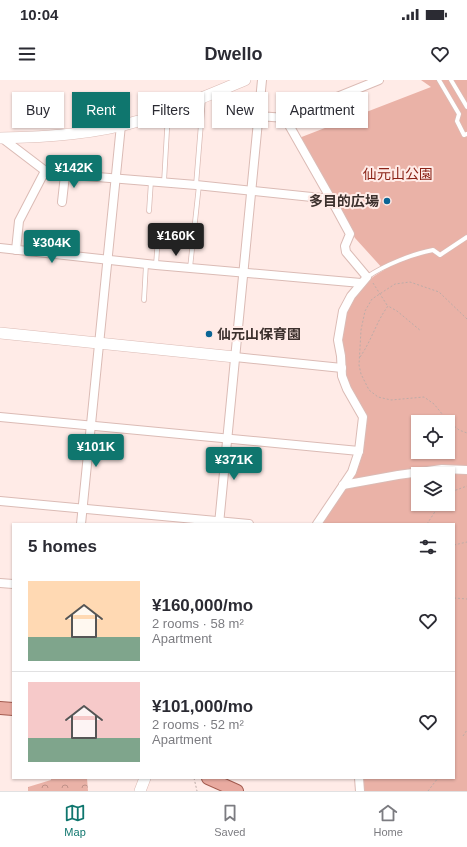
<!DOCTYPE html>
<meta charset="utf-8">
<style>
body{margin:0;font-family:Arial,"Noto Sans JP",sans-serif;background:#f2f2f3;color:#2b2b33;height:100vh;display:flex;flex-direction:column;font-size:15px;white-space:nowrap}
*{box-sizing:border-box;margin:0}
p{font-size:13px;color:#7c7c81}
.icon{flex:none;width:22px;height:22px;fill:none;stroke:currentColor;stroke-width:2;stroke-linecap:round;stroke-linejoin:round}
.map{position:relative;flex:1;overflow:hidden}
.side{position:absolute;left:12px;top:443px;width:443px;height:256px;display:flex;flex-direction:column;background:#fff;border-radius:0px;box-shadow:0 1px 3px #0004}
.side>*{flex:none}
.hud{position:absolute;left:12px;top:12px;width:443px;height:36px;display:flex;gap:8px}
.controls{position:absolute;left:411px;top:335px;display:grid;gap:8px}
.controls a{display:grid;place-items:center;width:44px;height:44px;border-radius:0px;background:#fff;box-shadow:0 1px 3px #0004;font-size:20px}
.price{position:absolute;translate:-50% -34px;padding:0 9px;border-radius:4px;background:#0f766e;color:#fff;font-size:13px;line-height:26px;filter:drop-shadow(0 1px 2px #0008)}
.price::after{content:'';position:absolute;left:50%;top:24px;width:12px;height:9px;margin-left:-6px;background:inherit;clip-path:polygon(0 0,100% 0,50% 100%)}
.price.selected{background:#222;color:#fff}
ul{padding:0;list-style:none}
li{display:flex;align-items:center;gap:12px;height:100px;padding:0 16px}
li+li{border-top:1px solid #e1e1e2}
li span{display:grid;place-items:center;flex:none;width:112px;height:80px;border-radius:0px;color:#555}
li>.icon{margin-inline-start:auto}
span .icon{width:48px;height:48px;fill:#fffc;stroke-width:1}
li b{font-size:17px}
h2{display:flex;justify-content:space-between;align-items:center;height:48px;padding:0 16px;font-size:17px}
.tag{padding:0 14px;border-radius:0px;background:#fff;box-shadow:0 1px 3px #0004;font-size:14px;line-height:36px}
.tag.selected{background:#0f766e;color:#fff}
.status{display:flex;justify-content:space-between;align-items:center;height:28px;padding:0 20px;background:#fff;direction:ltr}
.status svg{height:11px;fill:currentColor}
header{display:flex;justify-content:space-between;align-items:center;height:52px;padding:0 16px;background:#fff;font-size:18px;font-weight:600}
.menu{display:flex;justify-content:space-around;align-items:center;height:56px;border-top:1px solid #e1e1e2;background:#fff;font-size:11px;color:#7c7c81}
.menu a{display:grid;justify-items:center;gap:2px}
.menu .selected{color:#0f766e}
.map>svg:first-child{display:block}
</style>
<div class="status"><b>10:04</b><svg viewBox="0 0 49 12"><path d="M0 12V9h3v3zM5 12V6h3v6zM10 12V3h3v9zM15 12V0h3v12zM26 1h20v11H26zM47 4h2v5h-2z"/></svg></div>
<header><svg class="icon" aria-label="menu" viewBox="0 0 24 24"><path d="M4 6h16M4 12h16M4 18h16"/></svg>Dwello<svg class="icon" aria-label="heart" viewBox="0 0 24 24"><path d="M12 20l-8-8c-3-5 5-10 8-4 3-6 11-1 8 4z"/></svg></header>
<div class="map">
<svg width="467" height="711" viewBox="0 0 467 711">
<defs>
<pattern id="forest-crowns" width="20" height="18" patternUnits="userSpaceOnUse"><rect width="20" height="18" fill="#eab2a7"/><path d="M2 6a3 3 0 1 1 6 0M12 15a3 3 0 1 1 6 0" fill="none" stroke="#bf9188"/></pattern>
</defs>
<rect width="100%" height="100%" fill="#ffebe7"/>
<polygon fill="url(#forest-crowns)" points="51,698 87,698 88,711 28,711 28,707 51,700"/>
<path fill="#eab2a7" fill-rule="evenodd" d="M 421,0 L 467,0 L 467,711 L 362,711 L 361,698 L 454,698 L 454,444 L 319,444 L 342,409 L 365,345 C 358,329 350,313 346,296 C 334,254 344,212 384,190 L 355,158 L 299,58 L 431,7 ZM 418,342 L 448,342 L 448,372 L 418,372 ZM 418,394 L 448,394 L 448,424 L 418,424 Z"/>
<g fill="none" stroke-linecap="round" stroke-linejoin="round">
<g stroke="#dbbbb5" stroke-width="5.5">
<g id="lane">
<polyline points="439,0 459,34 457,41 464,55 467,54"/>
<polyline points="451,0 467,27"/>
<polyline points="164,102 168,33"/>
<polyline points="196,105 203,19"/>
<polyline points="149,131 151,101"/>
<polyline points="156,185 158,156"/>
<polyline points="190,188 199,105"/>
<path d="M 367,197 C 385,185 412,174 433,170 L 440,175 L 467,157"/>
<polyline points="144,220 146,184"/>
</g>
</g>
<g stroke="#dbbbb5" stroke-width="10">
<g id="street">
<polyline points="285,38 379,0"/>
<polyline points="2,58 48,93 196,105 331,119 285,38 259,36"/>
<polyline points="62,122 65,95"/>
<polyline points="0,168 156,185 361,203"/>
<polyline points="16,170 19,141 45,91"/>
<polyline points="235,277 342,288"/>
<polyline points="0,337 359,371"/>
<polyline points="343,405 398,395 442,389 467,390"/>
<polyline points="0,421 249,444"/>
<polyline points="81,444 121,45"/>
<polyline points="219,444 262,0"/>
<polyline points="317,444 352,392 359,371 363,337 347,309 342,296 341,276 338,260 343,231 351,216 367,197 346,172 345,166 350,154 331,119"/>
<polyline points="0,503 13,504"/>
<polyline points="359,698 360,711"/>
</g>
</g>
<g stroke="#dbbbb5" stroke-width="12">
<g id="secondary">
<path d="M 0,58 C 48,57 96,54 142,40 C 177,29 211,14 245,0"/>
<polyline points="0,253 235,277"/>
<polyline points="140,711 145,698"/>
</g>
</g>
<g stroke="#a35b4f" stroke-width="14">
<g id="primary">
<polyline points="0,628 13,629"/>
<polyline points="208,698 237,711"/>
</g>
</g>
<g stroke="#bdaca8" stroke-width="1" stroke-dasharray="2 2" stroke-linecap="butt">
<polyline points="373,203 387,225"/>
<polyline points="467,239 439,212 410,202 395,204 372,219 365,231 361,250 359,285 361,294 369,310 378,317 391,320 424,317 434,324 447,340 459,350 467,353"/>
<path d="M 360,277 C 372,260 376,242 388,226 L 397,231 L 421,251"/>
<polyline points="448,413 467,406"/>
<polyline points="427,444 440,424"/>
<polyline points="454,465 467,462"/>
<polyline points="454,518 467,519"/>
<polyline points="463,656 467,650"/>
<polyline points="194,698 197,711"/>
<polyline points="428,711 438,698"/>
</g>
<use href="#lane" stroke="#fff" stroke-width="4"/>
<use href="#street" stroke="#fff" stroke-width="8"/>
<use href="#secondary" stroke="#fff" stroke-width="11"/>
<use href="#primary" stroke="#e9aaa0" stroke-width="12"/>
</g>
<g fill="#0b6595" stroke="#ffebe7" stroke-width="1.5">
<circle cx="387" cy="121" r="4"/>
<circle cx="209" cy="254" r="4"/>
</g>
<g text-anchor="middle" stroke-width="4" stroke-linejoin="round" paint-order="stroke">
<g font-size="14" fill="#8a2216" stroke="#ffebe7">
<text x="398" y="99">仙元山公園</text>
</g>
<g font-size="14" font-weight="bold" fill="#3c302d" stroke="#ffebe7" text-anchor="end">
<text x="379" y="126">多目的広場</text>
<text x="217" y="259" text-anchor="start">仙元山保育園</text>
</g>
</g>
</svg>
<div class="controls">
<a><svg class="icon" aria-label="locate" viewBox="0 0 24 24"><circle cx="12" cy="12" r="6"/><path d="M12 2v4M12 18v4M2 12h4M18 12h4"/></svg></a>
<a><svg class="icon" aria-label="layers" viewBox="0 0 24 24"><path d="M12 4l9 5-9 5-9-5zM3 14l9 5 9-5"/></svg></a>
</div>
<b class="price" style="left:74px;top:109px">¥142K</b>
<b class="price selected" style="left:176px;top:177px">¥160K</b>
<b class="price" style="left:52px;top:184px">¥304K</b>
<b class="price" style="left:96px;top:388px">¥101K</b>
<b class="price" style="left:234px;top:401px">¥371K</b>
<div class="hud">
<a class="tag">Buy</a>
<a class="tag selected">Rent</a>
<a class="tag">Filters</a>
<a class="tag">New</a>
<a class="tag">Apartment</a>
</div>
<section class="side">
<h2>5 homes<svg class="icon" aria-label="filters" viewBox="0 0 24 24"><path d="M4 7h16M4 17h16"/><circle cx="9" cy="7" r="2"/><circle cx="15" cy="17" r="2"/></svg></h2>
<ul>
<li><span style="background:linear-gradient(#ffd9b3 70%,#7fa58c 0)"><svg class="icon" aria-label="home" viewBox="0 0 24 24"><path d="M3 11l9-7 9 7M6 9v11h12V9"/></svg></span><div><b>¥160,000/mo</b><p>2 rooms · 58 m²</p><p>Apartment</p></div><svg class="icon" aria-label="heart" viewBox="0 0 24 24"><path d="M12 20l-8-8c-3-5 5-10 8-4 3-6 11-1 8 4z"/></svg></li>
<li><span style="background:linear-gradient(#f6c9c9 70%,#7fa58c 0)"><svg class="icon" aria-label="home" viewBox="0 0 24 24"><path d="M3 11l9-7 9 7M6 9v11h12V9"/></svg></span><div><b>¥101,000/mo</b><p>2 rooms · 52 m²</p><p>Apartment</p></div><svg class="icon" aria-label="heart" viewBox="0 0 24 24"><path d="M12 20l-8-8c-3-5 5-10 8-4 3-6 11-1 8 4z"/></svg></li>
</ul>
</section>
</div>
<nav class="menu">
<a class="selected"><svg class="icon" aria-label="map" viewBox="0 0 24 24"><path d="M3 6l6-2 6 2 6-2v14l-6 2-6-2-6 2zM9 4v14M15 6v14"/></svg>Map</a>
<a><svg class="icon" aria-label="saved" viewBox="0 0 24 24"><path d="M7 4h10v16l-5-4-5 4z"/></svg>Saved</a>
<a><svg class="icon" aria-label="home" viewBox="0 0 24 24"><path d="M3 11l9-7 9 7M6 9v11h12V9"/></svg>Home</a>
</nav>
